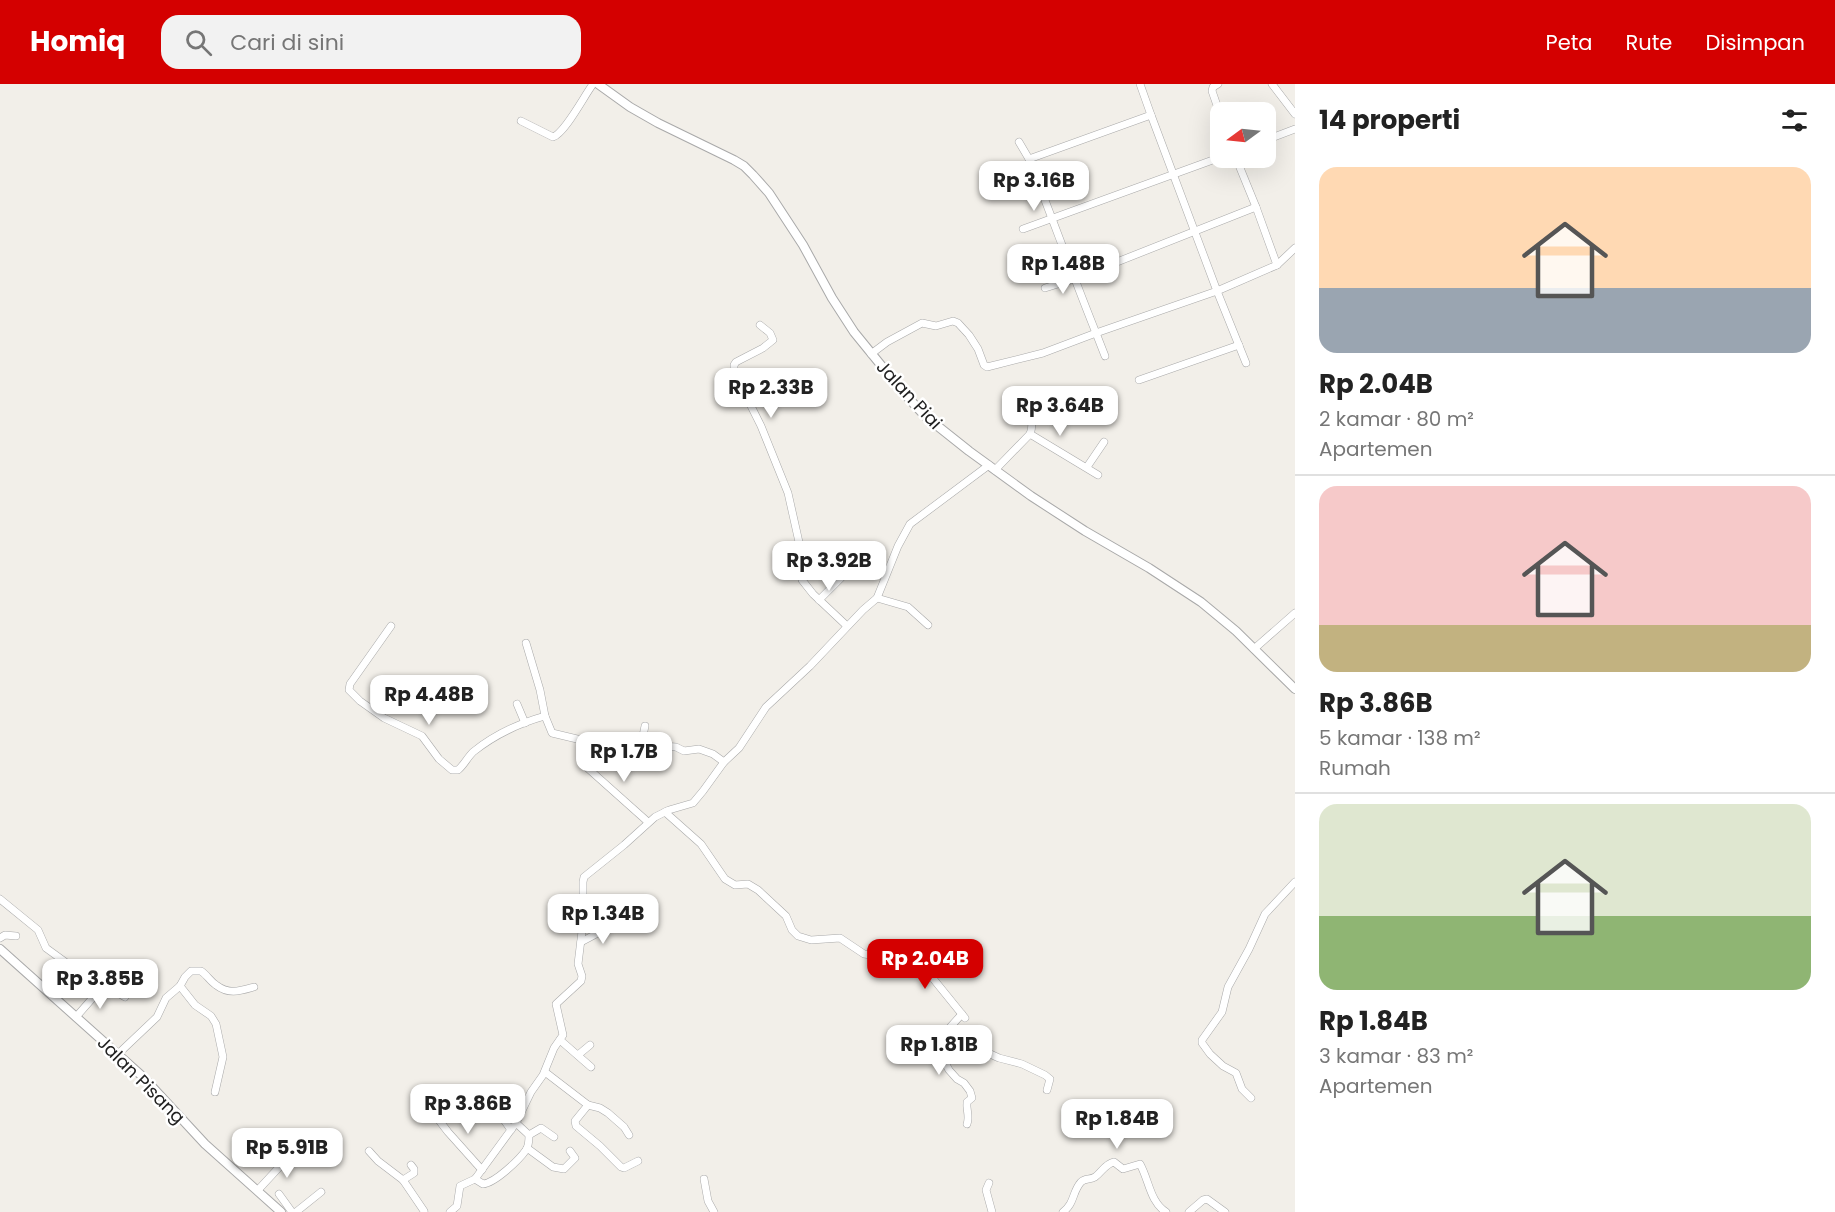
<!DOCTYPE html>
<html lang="id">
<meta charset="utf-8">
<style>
body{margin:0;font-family:Poppins,sans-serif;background:#f2f2f2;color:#222;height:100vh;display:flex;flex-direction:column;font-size:22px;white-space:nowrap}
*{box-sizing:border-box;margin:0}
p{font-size:20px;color:#767676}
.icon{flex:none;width:33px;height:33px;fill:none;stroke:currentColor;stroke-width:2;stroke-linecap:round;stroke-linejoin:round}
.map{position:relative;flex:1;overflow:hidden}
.side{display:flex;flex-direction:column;background:#fff;width:540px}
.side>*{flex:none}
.needle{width:39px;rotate:255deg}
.fabs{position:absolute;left:1210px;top:18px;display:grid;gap:12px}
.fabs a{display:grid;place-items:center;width:66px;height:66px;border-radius:12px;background:#fff;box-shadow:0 6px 24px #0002;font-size:30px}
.price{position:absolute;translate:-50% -51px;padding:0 14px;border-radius:12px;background:#fff;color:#222;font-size:20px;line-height:39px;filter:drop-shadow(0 2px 3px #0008)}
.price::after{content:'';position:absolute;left:50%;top:36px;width:18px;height:14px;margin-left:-9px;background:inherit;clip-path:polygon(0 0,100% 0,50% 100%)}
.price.on{background:#d40000;color:#fff}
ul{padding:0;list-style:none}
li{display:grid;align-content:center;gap:12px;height:318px;padding:0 24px}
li+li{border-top:2px solid #e0e0e0}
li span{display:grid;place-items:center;height:186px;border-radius:18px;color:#555}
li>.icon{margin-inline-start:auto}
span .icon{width:108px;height:108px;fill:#fffc;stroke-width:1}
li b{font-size:26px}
h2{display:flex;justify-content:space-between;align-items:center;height:72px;padding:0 24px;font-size:26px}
header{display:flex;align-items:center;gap:36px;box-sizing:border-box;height:84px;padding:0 30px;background:#d40000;color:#fff}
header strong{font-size:28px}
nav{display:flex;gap:33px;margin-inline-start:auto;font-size:21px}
.search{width:420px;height:54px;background:#f2f2f2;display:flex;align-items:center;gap:15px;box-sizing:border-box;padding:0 21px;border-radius:18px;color:#767676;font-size:22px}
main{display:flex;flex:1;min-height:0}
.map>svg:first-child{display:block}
</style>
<header>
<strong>Homiq</strong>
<div class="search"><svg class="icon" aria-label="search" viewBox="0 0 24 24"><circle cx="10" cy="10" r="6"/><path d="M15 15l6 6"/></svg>Cari di sini</div>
<nav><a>Peta</a><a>Rute</a><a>Disimpan</a></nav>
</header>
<main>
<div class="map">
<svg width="1295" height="1128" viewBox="0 0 1295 1128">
<rect width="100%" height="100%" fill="#f2efe9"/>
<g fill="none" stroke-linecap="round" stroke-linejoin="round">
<g stroke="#a9a9a9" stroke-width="8">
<g id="minor">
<polyline points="1140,0 1151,31"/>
<polyline points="1218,0 1213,3 1212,7 1221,33"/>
<polyline points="1272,0 1295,30"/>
<path d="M 521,37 L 553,53 C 565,49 584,12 593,0"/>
<polyline points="1266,56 1295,45"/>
<polyline points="1019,58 1029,75"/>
<polyline points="1236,74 1256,123"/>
<polyline points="1023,145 1221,73"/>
<polyline points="1045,204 1074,195 1256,123 1277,181"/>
<polyline points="760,241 770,249 773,256 763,264 736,278 734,281 734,288 761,342 788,409 801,467 802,496 813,510 847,542"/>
<polyline points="871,270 887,258 922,239 936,242 953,237 958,239 969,251 978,265 984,281 987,283 1043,269 1096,249 1105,272"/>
<path d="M 1246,279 L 1217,207 L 1151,31 L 1029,75 C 1052,133 1073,192 1096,249 L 1217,207 L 1277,181 L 1295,164"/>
<polyline points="1139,296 1239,261"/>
<path d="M 1020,320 C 1029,330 1035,337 1030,350 L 1098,391"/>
<polyline points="1087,383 1104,358"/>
<polyline points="995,386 1030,350"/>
<polyline points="877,514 908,523 928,541"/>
<polyline points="819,516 841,494"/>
<path d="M 391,542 L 350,600 L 349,606 L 360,617 L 384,634 L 422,652 L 439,675 L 452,686 L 458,686 C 464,681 467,674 473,668 C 493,652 520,639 545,632"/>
<polyline points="526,559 540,606 545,632 552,649 598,660 630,663 644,668 663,662 676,663 684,667 699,665 713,670 724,678"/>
<polyline points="1254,565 1295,529"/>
<polyline points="517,620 525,639"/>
<polyline points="640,666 645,642"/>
<polyline points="583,680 648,738"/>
<polyline points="665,728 701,760 725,795 735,801 748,800 758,806 786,832 792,846 798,852 811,856 840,854 864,870 912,877 931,892 965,934"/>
<polyline points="0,815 38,846 46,864 68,880 125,913"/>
<polyline points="0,854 5,851 16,852"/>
<polyline points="581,858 613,841"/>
<polyline points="180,902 195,921 211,932 216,940 223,973 215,1008"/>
<polyline points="76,933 104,901"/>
<path d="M 911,951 L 920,958 L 927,955 L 932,955 L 949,986 L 957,995 L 964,999 L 970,1007 L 972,1014 L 967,1018 C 966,1026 970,1032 967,1040"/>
<polyline points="560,956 591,983"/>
<polyline points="935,960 962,930"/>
<path d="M 118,970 L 157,933 L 166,914 L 180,902 L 185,893 L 191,887 L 201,887 C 207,891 210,897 216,901 C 229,911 240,907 254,903"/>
<polyline points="578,971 590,961"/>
<path d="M 941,971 L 945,967 C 956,971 961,965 968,957 L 982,962 L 988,969 L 999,974 L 1022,980 L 1045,991 L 1050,995 L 1047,1006"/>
<polyline points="545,988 588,1021 600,1024 608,1029 624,1043 629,1051"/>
<polyline points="1251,1014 1242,1005 1236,989 1223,982 1210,970 1202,959 1202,956 1222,928 1228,903 1249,865 1265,830 1295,798"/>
<polyline points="588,1021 575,1037 576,1042 600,1062 621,1083 624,1084 638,1077"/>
<polyline points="435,1031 448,1048 482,1086"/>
<polyline points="504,1036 511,1046"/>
<polyline points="529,1051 541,1044 554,1053"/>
<polyline points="527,1064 553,1083 564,1085 575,1074 570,1067"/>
<polyline points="369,1067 378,1077 403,1096 424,1127"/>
<path d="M 475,1095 L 483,1100 C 495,1099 519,1076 526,1066 C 529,1062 529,1056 529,1051 L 516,1039"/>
<polyline points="704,1095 708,1117 714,1128"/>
<polyline points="403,1096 414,1089 414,1085 411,1081"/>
<polyline points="989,1099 986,1106 992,1128"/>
<polyline points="258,1106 296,1065"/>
<polyline points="279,1110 292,1128"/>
<polyline points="296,1128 321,1108"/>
<polyline points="450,1128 457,1122 460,1102 475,1095 516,1039 531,1008 543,991 554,964 563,951 556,920 581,897 582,892 578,880 583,839 583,798 584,793 624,761 655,733 669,726 693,719 703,707 724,678 739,664 766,623 810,582 863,526 877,514 898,462 910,440 989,381"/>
<path d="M 1063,1128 C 1075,1119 1072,1108 1081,1098 C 1085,1094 1090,1096 1095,1093 C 1102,1088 1105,1080 1114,1078 L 1123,1085 L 1140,1080 C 1149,1096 1150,1118 1166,1128"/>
<polyline points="1189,1128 1203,1116 1207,1115 1225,1128"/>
</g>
</g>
<g stroke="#a9a9a9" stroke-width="10">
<g id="tertiary">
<polyline points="598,0 630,23 658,39 734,76 744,82 753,91 769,109 803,161 832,214 854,248 902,307 925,332 969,367 1031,412 1085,447 1149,484 1201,518 1236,547 1295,605"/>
<polyline points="0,865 142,992 205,1060 281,1128"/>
</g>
</g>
<use href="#minor" stroke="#fff" stroke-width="7"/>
<use href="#tertiary" stroke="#fff" stroke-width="8"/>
</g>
<g text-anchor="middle" stroke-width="5" stroke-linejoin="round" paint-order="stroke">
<g font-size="18" fill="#222" stroke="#fff">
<text transform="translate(909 311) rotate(47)" y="6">Jalan Piai</text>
<text transform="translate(141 996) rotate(45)" y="6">Jalan Pisang</text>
</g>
</g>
</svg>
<div class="fabs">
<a><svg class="needle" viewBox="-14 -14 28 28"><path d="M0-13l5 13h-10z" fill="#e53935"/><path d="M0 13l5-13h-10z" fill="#767676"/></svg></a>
</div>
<b class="price" style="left:1034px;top:128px">Rp 3.16B</b>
<b class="price" style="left:1063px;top:211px">Rp 1.48B</b>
<b class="price" style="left:771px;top:335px">Rp 2.33B</b>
<b class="price" style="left:1060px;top:353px">Rp 3.64B</b>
<b class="price" style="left:829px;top:508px">Rp 3.92B</b>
<b class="price" style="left:429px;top:642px">Rp 4.48B</b>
<b class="price" style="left:624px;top:699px">Rp 1.7B</b>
<b class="price" style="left:603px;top:861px">Rp 1.34B</b>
<b class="price on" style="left:925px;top:906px">Rp 2.04B</b>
<b class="price" style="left:100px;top:926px">Rp 3.85B</b>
<b class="price" style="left:939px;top:992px">Rp 1.81B</b>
<b class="price" style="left:468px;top:1051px">Rp 3.86B</b>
<b class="price" style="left:1117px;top:1066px">Rp 1.84B</b>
<b class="price" style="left:287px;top:1095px">Rp 5.91B</b>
</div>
<section class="side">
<h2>14 properti<svg class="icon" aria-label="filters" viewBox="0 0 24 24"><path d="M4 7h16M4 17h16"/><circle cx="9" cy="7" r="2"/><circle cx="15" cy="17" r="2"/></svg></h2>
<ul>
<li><span style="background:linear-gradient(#ffd9b3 65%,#9aa5b1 0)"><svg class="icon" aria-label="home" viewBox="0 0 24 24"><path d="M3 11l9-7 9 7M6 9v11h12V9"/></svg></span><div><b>Rp 2.04B</b><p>2 kamar · 80 m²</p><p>Apartemen</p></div></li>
<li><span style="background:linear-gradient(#f6c9c9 75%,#c2b280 0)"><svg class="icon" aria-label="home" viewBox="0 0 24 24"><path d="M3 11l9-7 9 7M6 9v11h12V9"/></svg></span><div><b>Rp 3.86B</b><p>5 kamar · 138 m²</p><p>Rumah</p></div></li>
<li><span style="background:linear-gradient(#dfe7d0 60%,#8fb573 0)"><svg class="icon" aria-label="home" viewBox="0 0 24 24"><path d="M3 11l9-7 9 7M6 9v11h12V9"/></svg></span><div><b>Rp 1.84B</b><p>3 kamar · 83 m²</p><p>Apartemen</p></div></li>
</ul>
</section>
</main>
